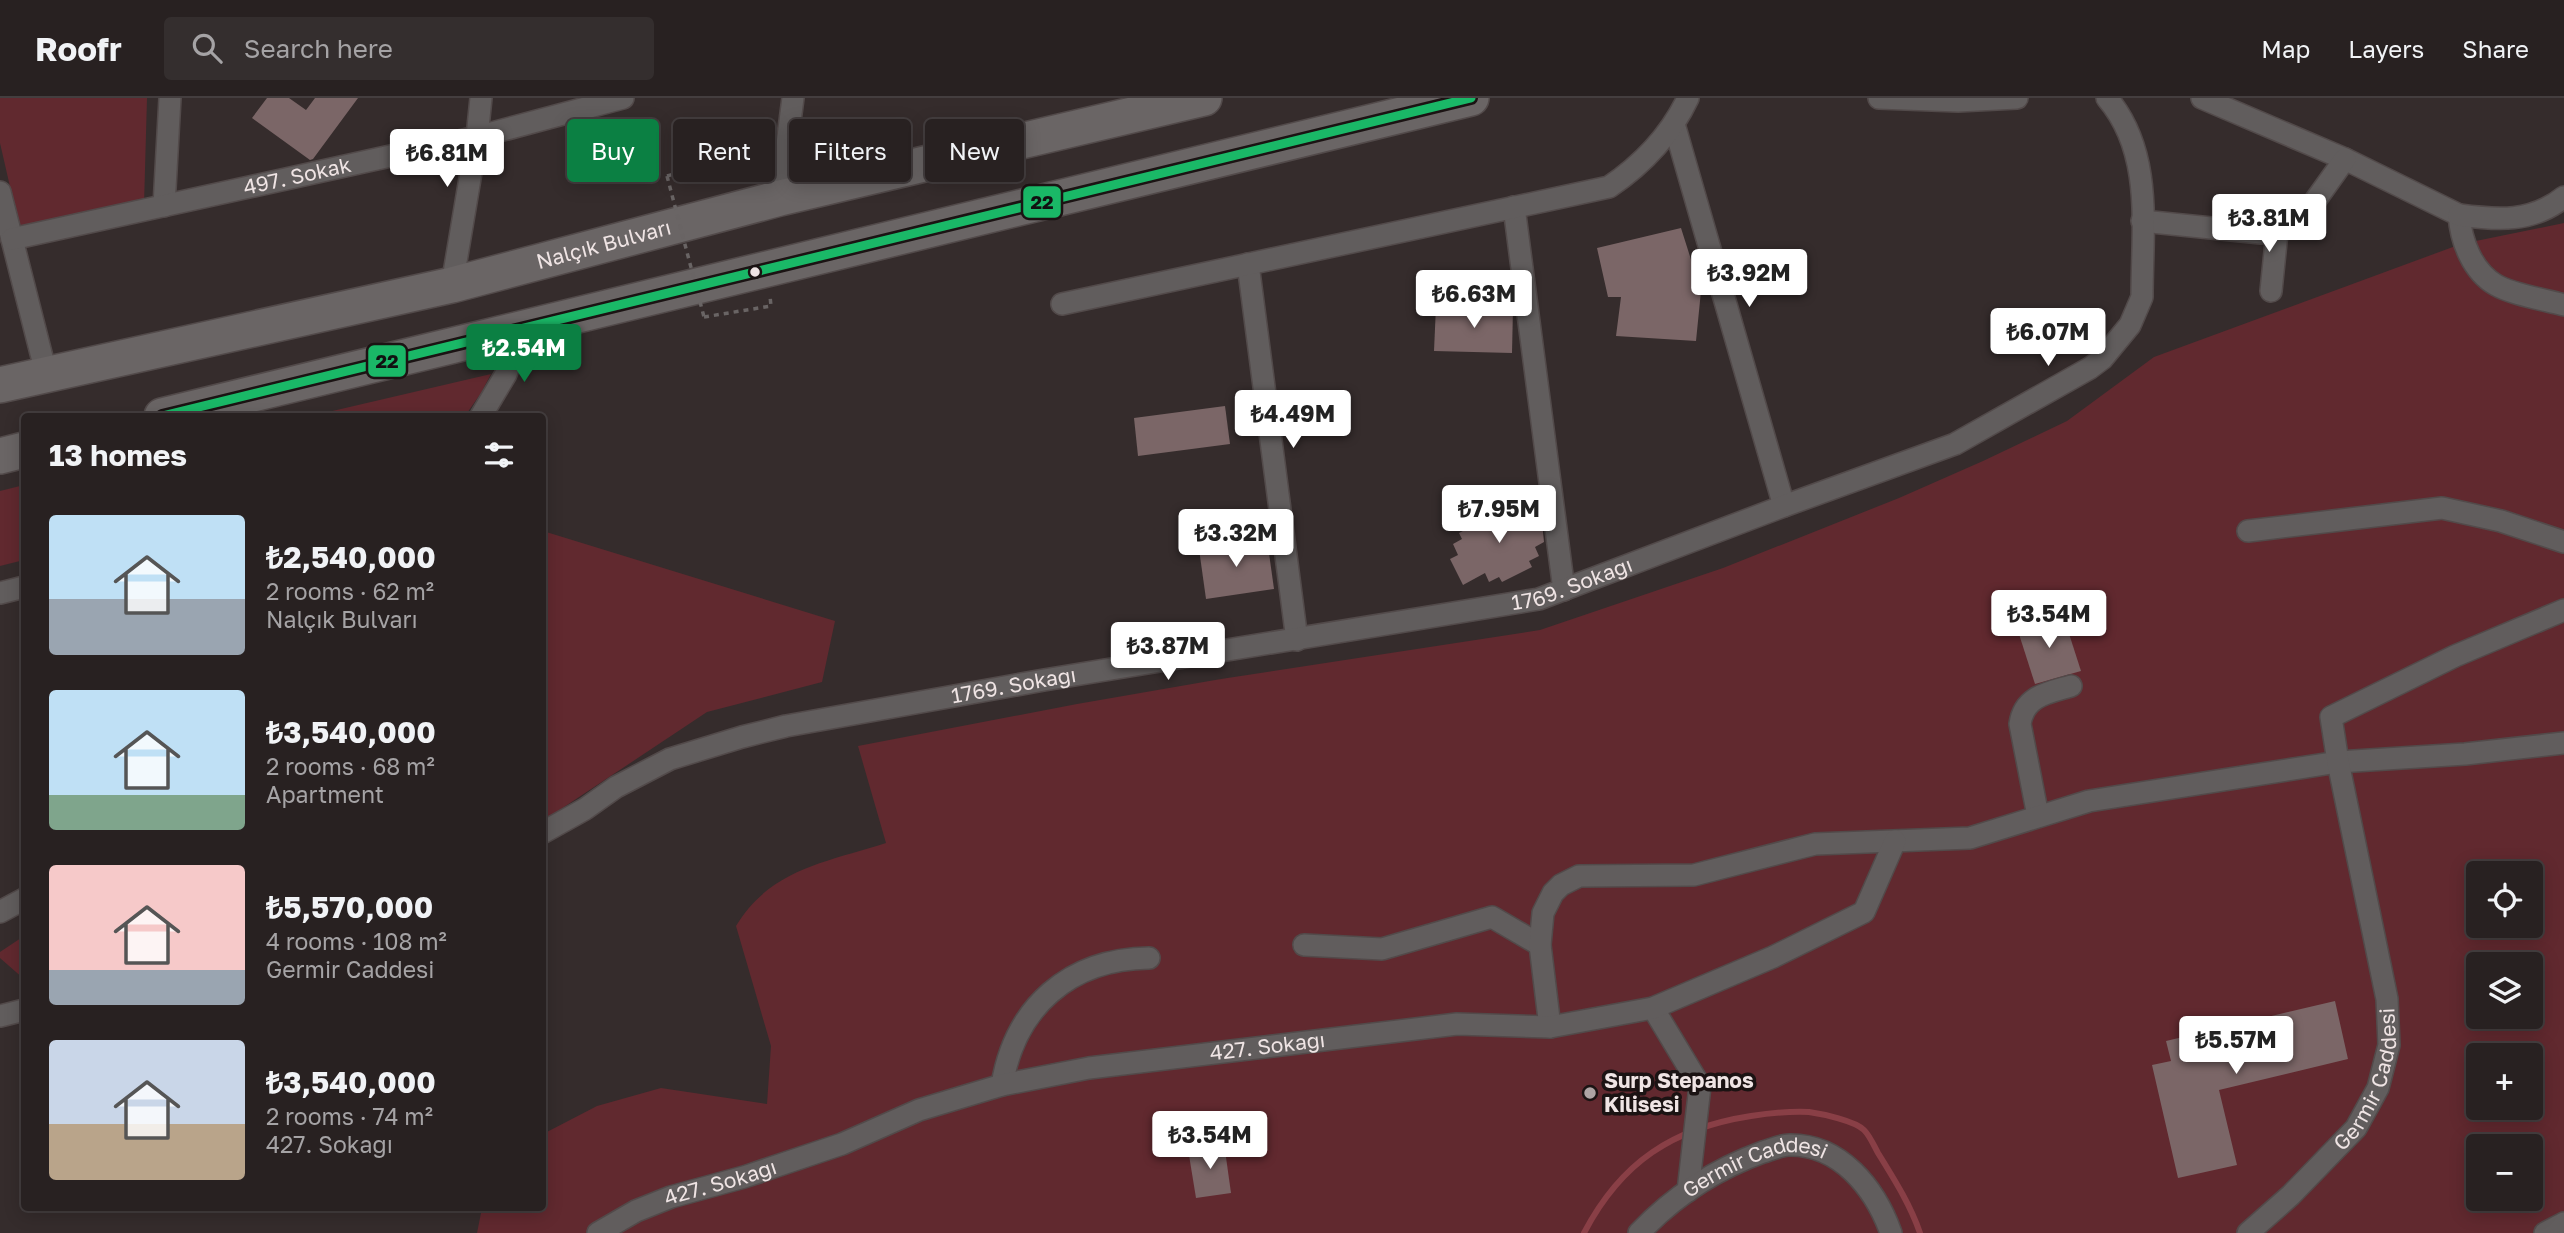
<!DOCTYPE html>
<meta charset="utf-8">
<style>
body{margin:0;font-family:"Golos Text",sans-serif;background:#342e2e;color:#f1f3f6;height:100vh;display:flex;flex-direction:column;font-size:26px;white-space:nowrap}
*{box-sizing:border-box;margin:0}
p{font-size:23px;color:#a5a3a5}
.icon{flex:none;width:38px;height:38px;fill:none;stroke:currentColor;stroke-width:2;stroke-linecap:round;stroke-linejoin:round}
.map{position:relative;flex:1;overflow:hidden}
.side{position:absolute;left:21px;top:315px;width:525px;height:798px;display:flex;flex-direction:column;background:#282121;border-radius:7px;box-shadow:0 4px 18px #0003,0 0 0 2px #443e3f}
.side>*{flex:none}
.banner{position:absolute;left:567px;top:21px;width:665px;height:63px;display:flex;gap:14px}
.tools{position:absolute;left:2466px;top:763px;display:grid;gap:14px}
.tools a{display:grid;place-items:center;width:77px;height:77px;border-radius:7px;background:#282121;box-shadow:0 4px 18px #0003,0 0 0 2px #443e3f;font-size:35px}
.price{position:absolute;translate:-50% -60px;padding:0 16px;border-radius:7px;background:#fff;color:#222;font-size:23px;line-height:46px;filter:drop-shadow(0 2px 4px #0008)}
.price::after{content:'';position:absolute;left:50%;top:42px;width:21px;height:16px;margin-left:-10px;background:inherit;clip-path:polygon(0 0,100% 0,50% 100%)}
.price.current{background:#0b8043;color:#fff}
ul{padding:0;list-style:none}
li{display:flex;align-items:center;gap:21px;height:175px;padding:0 28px}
li span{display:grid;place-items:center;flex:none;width:196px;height:140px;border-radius:7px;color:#555}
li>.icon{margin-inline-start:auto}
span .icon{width:84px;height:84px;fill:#fffc;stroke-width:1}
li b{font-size:30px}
h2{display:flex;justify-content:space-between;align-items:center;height:84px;padding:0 28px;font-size:30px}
.tag{padding:0 24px;border-radius:7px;background:#282121;box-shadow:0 4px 18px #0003,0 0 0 2px #443e3f;font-size:24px;line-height:63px}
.tag.current{background:#0b8043;color:#fff}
header{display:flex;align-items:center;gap:42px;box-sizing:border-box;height:98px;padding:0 35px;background:#282121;border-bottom:2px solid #443e3f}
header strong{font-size:33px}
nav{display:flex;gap:38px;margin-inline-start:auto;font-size:24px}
.search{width:490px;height:63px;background:#342e2e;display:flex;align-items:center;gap:18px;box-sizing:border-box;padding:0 24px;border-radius:7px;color:#a5a3a5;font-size:26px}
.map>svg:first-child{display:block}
</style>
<header>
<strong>Roofr</strong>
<div class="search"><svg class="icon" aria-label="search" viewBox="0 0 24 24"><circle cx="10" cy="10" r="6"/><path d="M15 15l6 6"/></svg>Search here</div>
<nav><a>Map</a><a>Layers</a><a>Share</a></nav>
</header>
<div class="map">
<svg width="2564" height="1135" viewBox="0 0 2564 1135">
<rect width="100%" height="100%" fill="#352c2c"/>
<g fill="#61292f" fill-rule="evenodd">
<polygon points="0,0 147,0 144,107 19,128 0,45"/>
<path d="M 2564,125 L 2564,1135 L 477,1135 L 482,1110 L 542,1110 L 543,1036 L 597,1008 L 661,990 L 767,1006 L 771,948 L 736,828 C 770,771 827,764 886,745 L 858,648 L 1077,606 L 1221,581 L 1540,532 L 1723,470 L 1899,400 L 1983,363 L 2067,323 L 2154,259 L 2461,146 ZM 2478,775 L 2530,775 L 2530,828 L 2478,828 ZM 2478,866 L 2530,866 L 2530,919 L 2478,919 ZM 2478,957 L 2530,957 L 2530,1010 L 2478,1010 ZM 2478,1048 L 2530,1048 L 2530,1101 L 2478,1101 Z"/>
<polygon points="491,276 481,295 465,318 311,318"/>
<polygon points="24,387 24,462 0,468 0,393"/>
<polygon points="543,433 835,523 822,584 707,614 543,723"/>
<polygon points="24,838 24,881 0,860 0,854"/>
</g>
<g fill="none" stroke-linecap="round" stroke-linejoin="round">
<path stroke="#893f46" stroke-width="6" d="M 1584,1135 C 1621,1064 1673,1030 1751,1018 C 1771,1015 1789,1013 1809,1014 C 1823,1016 1855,1023 1864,1032 C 1870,1038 1874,1048 1878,1055 C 1894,1081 1910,1106 1920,1135"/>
</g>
<g fill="#7b6667">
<polygon points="267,0 289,0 306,12 315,0 358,0 313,61 310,62 252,20"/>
<polygon points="1681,130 1701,193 1696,243 1616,238 1621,199 1608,199 1597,150"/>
<polygon points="1436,208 1513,210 1512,255 1434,253"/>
<polygon points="1225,308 1230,346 1138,358 1134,320"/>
<polygon points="1517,405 1520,411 1529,406 1535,417 1541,414 1544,444 1535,449 1539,458 1529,463 1532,469 1502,484 1499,479 1489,484 1485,475 1463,487 1450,461 1458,457 1453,446 1462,441 1459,435"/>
<polygon points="1267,441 1274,491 1206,501 1199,451"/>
<polygon points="2063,517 2081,573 2035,586 2018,533"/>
<polygon points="2335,903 2348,961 2219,992 2237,1067 2178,1080 2152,967 2171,963 2166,943"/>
<polygon points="1224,1045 1231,1095 1196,1100 1188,1051"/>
</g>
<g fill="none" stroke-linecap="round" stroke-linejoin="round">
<g stroke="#524a4a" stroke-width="24">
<g id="minor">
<polyline points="1879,0 1958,3 2017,0"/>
<path d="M 2202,0 L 2345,61 L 2459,117 C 2461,143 2472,173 2496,187 C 2511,196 2546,202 2564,207"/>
<polyline points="1674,26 1784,408"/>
<polyline points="0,94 46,275"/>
<polyline points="780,100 793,0"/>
<polyline points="164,108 170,0"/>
<polyline points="1514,109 1564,492"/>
<path d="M 2459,117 C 2497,122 2532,125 2564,99"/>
<path d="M 2142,123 L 2261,135 C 2279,135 2293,130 2305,117 L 2345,61"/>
<path id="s1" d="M 12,141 L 477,39 L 623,0"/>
<polyline points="1248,166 1297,542"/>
<polyline points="452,187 477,39 481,0"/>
<polyline points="2271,193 2277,134"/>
<path d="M 1062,206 L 1609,89 C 1643,66 1670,38 1688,0"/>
<polyline points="481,318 506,276 522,231"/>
<polyline points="2248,433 2442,410 2501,423 2564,444"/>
<polyline points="0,495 24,489"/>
<path d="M 2038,718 L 2020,626 C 2024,598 2047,595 2071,588"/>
<path id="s2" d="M 542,735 L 585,711 L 616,689 L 670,661 L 742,639 L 786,628 L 1044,582 L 1539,501 L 1784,408 L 1955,346 L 2090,270 L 2102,261 L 2130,227 L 2142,199 C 2142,131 2154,55 2107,0"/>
<polyline points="0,814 24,801"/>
<polyline points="1304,847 1382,851 1492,819 1540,847"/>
<polyline points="1653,910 1700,988 1688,1093"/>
<polyline points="0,918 24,912"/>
<polyline points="1550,929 1540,847 1543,815 1553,795 1561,787 1579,778 1694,777 1815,746 1970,740 2089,703 2338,664 2465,656 2564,645"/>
<path d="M 1002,987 C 1015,909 1069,861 1149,860"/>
<path id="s3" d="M 598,1135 L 636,1113 L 671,1099 L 744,1079 L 842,1046 L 919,1012 L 1002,987 L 1089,970 L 1457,926 L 1550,929 L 1653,910 L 1773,859 L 1864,814 L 1895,743"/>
<path id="s4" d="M 1639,1135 C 1673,1099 1716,1071 1763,1054 C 1771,1052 1780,1047 1789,1047 C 1840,1046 1875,1090 1891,1135"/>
<path id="s5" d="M 2248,1135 L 2291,1097 L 2356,1030 L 2378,990 L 2389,947 L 2387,901 L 2338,664 L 2331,619 L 2455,558 L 2564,512"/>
<polyline points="2545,1135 2564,1125"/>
</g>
</g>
<g stroke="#524a4a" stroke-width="38">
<g id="trunk">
<path id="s6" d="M 0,287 L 452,187 L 780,100 L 1204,0"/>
<polyline points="162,318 1471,0"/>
<polyline points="0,358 24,352"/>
</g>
</g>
<g stroke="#696464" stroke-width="3.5" stroke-dasharray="5 5" stroke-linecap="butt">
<polyline points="667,78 735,59"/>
<polyline points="738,84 735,59 765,52"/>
<polyline points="704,219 771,208 770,198"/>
</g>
<use href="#minor" stroke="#615d5d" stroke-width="21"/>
<use href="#trunk" stroke="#6a6565" stroke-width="35"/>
<polyline stroke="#696464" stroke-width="3.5" stroke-dasharray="5 5" stroke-linecap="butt" points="667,78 704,219"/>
<g stroke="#1b1313" stroke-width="14">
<polyline id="bus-1" points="162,318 1471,0"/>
</g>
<use href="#bus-1" stroke="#1ab867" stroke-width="9"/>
</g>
<circle fill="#efe4e4" stroke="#1b1313" stroke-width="2.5" cx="755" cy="174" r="6"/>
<circle fill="#aea4a4" stroke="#1b1313" stroke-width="2.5" cx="1590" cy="995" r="7"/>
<g text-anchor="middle" stroke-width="7" stroke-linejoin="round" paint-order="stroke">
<g font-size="21" fill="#efe4e4" stroke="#1b1313">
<text dy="7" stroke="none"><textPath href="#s1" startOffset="292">497. Sokak</textPath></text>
<text dy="7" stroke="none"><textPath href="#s6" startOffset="620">Nalçık Bulvarı</textPath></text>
<text dy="7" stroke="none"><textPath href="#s2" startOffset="1068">1769. Sokağı</textPath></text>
<text dy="7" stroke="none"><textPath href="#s2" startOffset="500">1769. Sokağı</textPath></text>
<text dy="7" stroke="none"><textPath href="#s3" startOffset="700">427. Sokağı</textPath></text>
<text dy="7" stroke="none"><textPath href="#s5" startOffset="201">Germir Caddesi</textPath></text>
<text dy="7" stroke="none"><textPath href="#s4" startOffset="138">Germir Caddesi</textPath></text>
<text dy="7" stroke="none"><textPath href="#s3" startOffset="133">427. Sokağı</textPath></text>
</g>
<g font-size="21" font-weight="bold" fill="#efe4e4" stroke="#1b1313" text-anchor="start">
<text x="1604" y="990">Surp Stepanos<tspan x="1604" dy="24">Kilisesi</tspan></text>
</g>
</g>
<g stroke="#1b1313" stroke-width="2.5">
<rect x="1022" y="87" width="40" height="34" rx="7" fill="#1ab867"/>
<rect x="367" y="246" width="40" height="34" rx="7" fill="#1ab867"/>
</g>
<g font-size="19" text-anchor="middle" font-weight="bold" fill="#111">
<text x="1042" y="111">22</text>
<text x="387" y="270">22</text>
</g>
</svg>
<div class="tools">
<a><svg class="icon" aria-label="locate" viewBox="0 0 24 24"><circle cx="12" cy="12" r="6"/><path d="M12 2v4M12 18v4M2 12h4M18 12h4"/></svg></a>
<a><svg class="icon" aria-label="layers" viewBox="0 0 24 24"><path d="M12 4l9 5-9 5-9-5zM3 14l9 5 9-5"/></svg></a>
<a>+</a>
<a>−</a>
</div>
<b class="price" style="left:447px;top:91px">₺6.81M</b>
<b class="price" style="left:2269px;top:156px">₺3.81M</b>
<b class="price" style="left:1749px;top:211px">₺3.92M</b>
<b class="price" style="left:1474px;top:232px">₺6.63M</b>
<b class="price" style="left:2048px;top:270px">₺6.07M</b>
<b class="price current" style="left:524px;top:286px">₺2.54M</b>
<b class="price" style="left:1293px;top:352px">₺4.49M</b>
<b class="price" style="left:1499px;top:447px">₺7.95M</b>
<b class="price" style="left:1236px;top:471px">₺3.32M</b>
<b class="price" style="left:2049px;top:552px">₺3.54M</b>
<b class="price" style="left:1168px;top:584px">₺3.87M</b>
<b class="price" style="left:2236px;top:978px">₺5.57M</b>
<b class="price" style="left:1210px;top:1073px">₺3.54M</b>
<div class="banner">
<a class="tag current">Buy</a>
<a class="tag">Rent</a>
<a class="tag">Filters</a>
<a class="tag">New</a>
</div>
<section class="side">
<h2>13 homes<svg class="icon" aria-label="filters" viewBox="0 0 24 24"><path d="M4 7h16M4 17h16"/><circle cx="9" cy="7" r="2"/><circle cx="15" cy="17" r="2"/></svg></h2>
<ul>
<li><span style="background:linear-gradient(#bfe0f5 60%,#9aa5b1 0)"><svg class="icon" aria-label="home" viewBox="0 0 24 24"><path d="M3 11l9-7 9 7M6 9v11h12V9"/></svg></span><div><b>₺2,540,000</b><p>2 rooms · 62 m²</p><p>Nalçık Bulvarı</p></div></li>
<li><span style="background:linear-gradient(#bfe0f5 75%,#7fa58c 0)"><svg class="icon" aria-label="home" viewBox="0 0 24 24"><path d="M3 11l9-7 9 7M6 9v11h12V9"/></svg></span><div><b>₺3,540,000</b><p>2 rooms · 68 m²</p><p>Apartment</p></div></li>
<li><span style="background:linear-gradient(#f6c9c9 75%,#9aa5b1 0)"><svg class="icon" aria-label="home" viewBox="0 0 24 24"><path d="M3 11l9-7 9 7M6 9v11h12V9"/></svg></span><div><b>₺5,570,000</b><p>4 rooms · 108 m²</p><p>Germir Caddesi</p></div></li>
<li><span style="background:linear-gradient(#c9d6e8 60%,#b9a48a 0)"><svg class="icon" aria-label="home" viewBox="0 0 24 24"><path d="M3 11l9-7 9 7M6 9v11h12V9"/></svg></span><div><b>₺3,540,000</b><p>2 rooms · 74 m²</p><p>427. Sokağı</p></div></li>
</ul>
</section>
</div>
